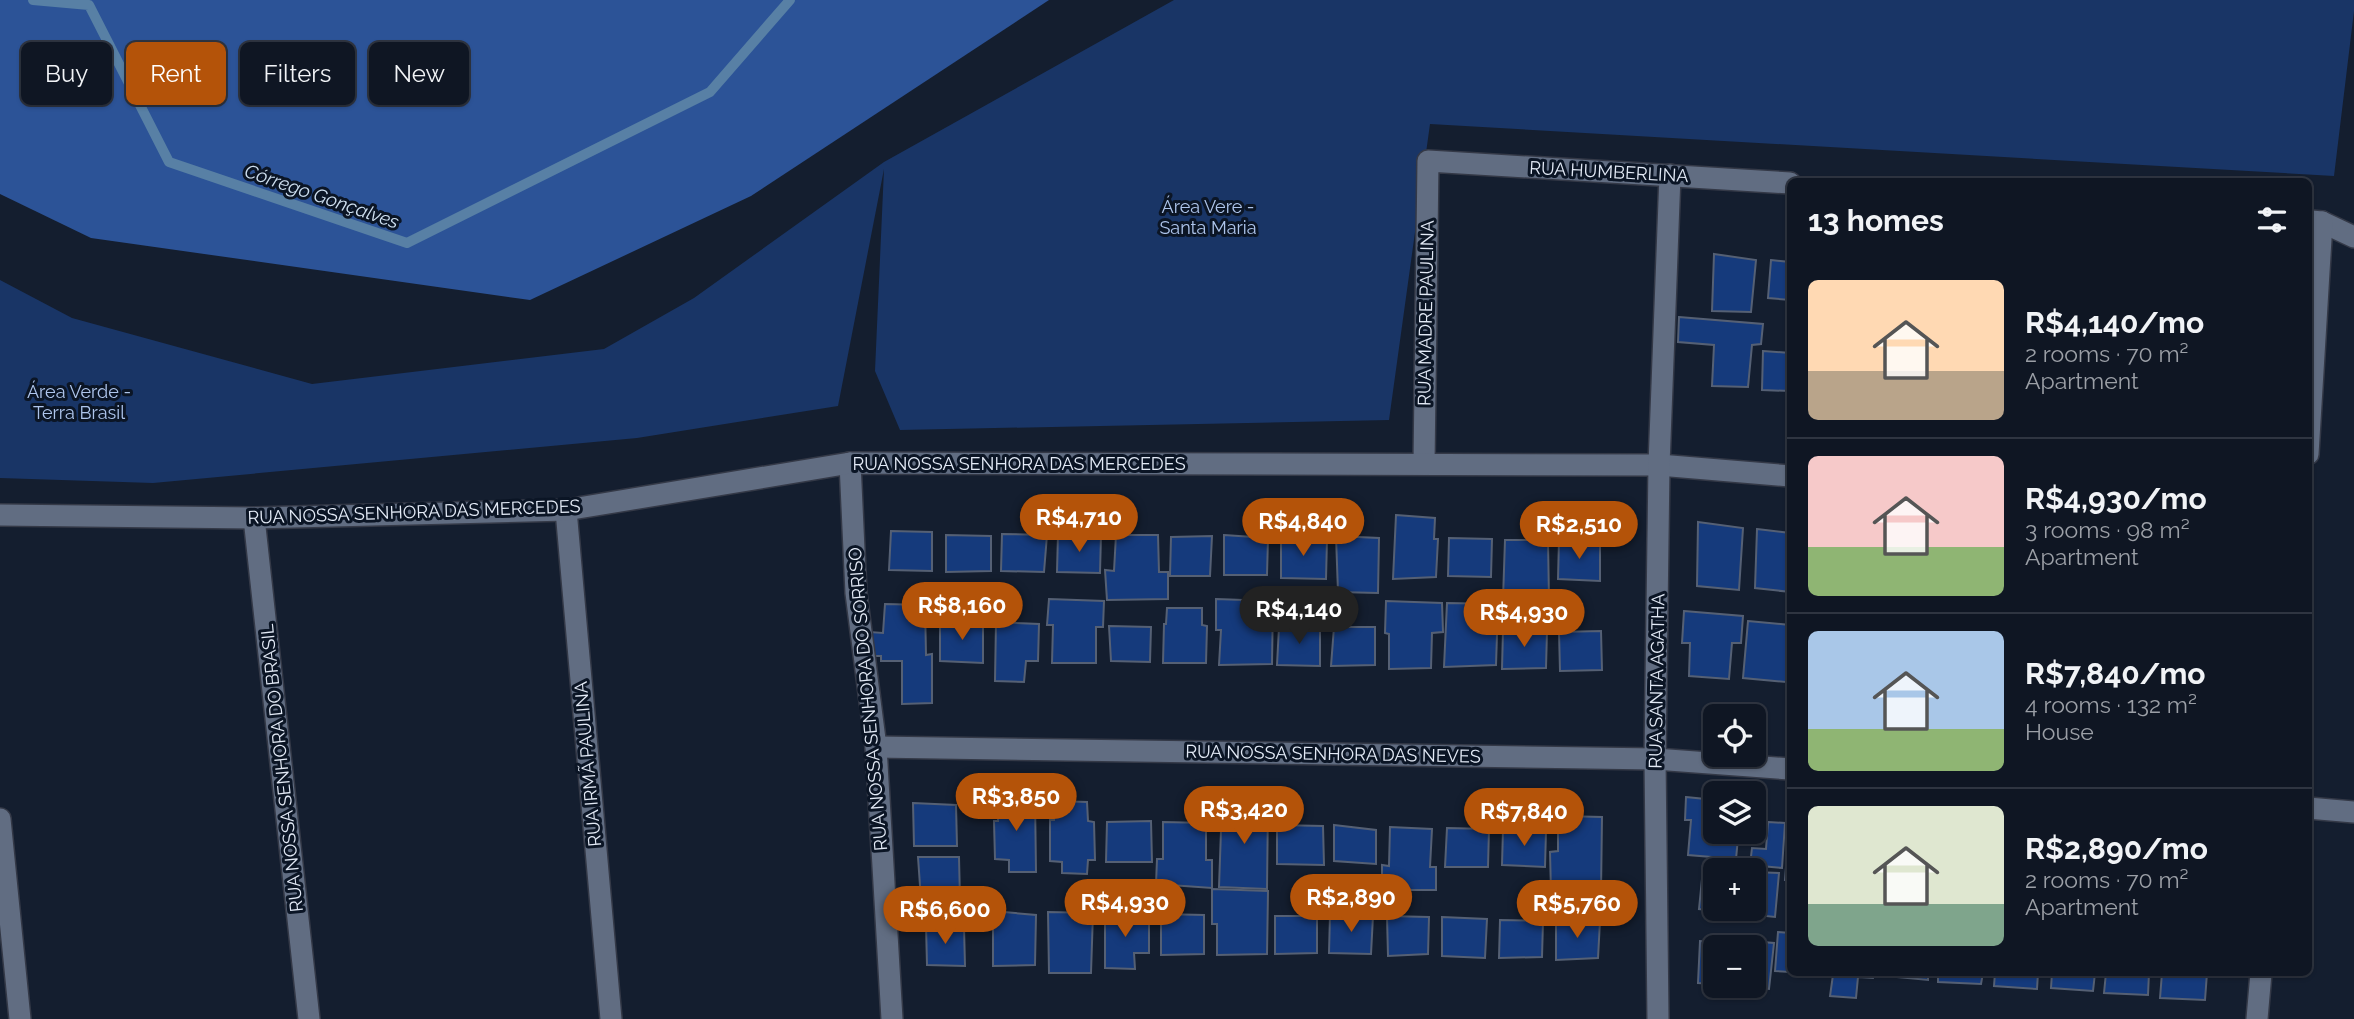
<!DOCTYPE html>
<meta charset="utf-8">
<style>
body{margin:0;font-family:Raleway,sans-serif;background:#181f2b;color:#f1f3f6;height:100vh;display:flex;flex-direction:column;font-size:26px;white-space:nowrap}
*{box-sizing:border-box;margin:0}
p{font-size:23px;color:#9b9fa6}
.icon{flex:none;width:38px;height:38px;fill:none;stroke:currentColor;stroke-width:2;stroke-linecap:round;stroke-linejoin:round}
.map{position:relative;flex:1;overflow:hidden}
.sheet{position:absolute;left:1787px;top:178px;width:525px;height:798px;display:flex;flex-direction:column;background:#0f1623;border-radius:10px;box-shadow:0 2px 5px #0004,0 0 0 2px #2f3541}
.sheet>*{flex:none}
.guide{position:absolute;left:21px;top:42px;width:665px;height:63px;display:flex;gap:14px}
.controls{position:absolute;left:1703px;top:704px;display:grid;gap:14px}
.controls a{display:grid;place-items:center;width:63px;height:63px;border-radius:10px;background:#0f1623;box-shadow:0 2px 5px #0004,0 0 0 2px #2f3541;font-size:35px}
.price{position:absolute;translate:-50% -60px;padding:0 16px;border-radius:24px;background:#b45309;color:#fff;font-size:23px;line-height:46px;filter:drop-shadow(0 2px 4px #0008)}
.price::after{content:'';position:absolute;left:50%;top:42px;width:21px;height:16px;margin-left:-10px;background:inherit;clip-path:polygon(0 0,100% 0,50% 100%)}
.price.on{background:#222;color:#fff}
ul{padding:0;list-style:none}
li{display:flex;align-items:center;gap:21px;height:175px;padding:0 21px}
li+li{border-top:2px solid #2f3541}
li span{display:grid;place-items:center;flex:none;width:196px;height:140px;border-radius:10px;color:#555}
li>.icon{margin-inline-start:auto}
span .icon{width:84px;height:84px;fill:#fffc;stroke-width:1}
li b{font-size:30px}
h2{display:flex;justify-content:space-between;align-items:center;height:84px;padding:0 21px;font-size:30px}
.pill{padding:0 24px;border-radius:10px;background:#0f1623;box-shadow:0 2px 5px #0004,0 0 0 2px #2f3541;font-size:24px;line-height:63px}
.pill.on{background:#b45309;color:#fff}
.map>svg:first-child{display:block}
</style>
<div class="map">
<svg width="2354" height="1019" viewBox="0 0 2354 1019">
<rect width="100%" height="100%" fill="#141e2f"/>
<polygon fill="#193566" points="1174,0 2354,0 2354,11 2334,176 1430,124 1389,420 900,430 875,371 884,169 838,406 637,438 153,483 0,478 0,280 72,318 312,384 604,349 694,298 884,162"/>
<polygon fill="#2c5397" points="0,0 1049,0 751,196 530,300 91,238 0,194"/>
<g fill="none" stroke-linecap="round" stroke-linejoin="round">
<polyline stroke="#5880a5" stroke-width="10" points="33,0 89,5 169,162 407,243 710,92 790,0"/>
</g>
<g fill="#153a7c" stroke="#556074" stroke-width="2">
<polygon points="1714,254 1756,260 1751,312 1712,311"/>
<polygon points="1771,260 1790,262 1790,300 1768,298"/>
<polygon points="1679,317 1763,324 1761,344 1752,345 1748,387 1712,386 1714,345 1678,342"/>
<polygon points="1763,351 1790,353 1790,391 1762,390"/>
<polygon points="1396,515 1435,518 1434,539 1438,539 1436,577 1393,579"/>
<polygon points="1698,522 1743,528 1739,590 1697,586"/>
<polygon points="1757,529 1790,533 1790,592 1755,588"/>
<polygon points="891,531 932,532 932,571 889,570"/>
<polygon points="1002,534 1047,535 1044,572 1001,571"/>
<polygon points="1058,534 1101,535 1100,573 1057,572"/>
<polygon points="946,535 991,536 991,571 946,572"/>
<polygon points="1116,535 1158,535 1159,572 1168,572 1168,599 1107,600 1105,570 1114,571"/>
<polygon points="1224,535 1268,538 1267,575 1224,575"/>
<polygon points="1281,535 1327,539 1326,579 1281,578"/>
<polygon points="1212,536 1210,576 1170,576 1171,537"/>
<polygon points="1336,536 1379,538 1378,593 1338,592"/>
<polygon points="1449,538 1492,539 1491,577 1448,576"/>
<polygon points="1505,540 1548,540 1549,600 1503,599"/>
<polygon points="1559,540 1600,542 1600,581 1558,579"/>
<polygon points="1049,599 1104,601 1103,627 1096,627 1096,663 1052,663 1053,625 1047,625"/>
<polygon points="1216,599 1273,601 1272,664 1219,665 1221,630 1216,630"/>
<polygon points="1386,601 1442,603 1443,632 1432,633 1431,668 1389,669 1389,634 1385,633"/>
<polygon points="1447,603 1498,604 1496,665 1444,667"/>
<polygon points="885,604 925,605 926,655 932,654 932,703 902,704 902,661 881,661 881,656 871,656 870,632 883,633"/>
<polygon points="1167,608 1202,608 1202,625 1207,626 1206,663 1163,663 1164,624 1166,624"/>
<polygon points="1684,611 1743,616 1741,643 1732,643 1729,679 1689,676 1690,643 1682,643"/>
<polygon points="1748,621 1790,625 1786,682 1743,678"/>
<polygon points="940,622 983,623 983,663 940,661"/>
<polygon points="996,622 1039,624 1038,661 1026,661 1024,682 995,681"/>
<polygon points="1109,626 1151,627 1150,662 1111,661"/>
<polygon points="1279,627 1320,627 1320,666 1277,665"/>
<polygon points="1334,627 1375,627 1375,665 1331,666"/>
<polygon points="1503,630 1547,631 1546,668 1502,669"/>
<polygon points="1601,631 1602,670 1560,671 1559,632"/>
<polygon points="998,797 1035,797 1036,872 1009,872 1009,860 995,859 994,821 998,821"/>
<polygon points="1686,797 1715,800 1715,831 1748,831 1747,837 1738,838 1736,859 1688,855 1691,820 1685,820"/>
<polygon points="1054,801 1087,802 1088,821 1094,822 1095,860 1088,860 1087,874 1062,873 1062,862 1050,861 1050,820 1054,820"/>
<polygon points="1222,802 1268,803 1267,889 1219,887"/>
<polygon points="913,803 956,805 957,846 914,846"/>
<polygon points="1562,816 1602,817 1601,892 1551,892 1550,852 1558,851 1558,831 1562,831"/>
<polygon points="1151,821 1152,862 1106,862 1107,822"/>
<polygon points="1163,822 1206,823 1206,860 1212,860 1212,888 1156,884 1157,859 1163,859"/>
<polygon points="1768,822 1785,823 1782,868 1750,865 1752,848 1766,849"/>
<polygon points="1277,825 1323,826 1324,865 1277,864"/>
<polygon points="1334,825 1376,830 1376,864 1334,861"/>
<polygon points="1390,827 1432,829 1430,867 1436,867 1436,890 1382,890 1382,865 1389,866"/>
<polygon points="1447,828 1489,829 1488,867 1445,867"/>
<polygon points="1503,829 1546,831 1545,867 1502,865"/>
<polygon points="1788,841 1790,841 1790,880 1785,880"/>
<polygon points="918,857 959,857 960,900 921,900"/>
<polygon points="1703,869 1718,870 1715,870 1715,908 1754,908 1754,872 1779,873 1775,917 1699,909"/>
<polygon points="1212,889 1268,891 1267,954 1217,955 1217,924 1212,924"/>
<polygon points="993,911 1036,915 1035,965 993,966"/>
<polygon points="1048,912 1093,913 1091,973 1049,973"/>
<polygon points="1105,913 1149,916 1149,953 1134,953 1135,969 1105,968"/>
<polygon points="1161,914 1204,915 1204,954 1161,955"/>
<polygon points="1330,915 1373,916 1371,954 1329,953"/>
<polygon points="1275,916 1317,916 1317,953 1275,954"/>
<polygon points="1387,916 1429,917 1428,954 1388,956"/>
<polygon points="1442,917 1487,919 1485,958 1442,956"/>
<polygon points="1500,920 1543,921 1542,957 1499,958"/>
<polygon points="1556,920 1600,921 1598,958 1556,960"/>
<polygon points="926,925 964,927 965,966 927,965"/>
<polygon points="1778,932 1790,933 1790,972 1775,971"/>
<polygon points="1736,940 1774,943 1769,989 1726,985 1754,985 1754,947 1715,947 1715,984 1698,983 1700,941 1736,944"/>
<polygon points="1828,973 1874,973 1873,978 1858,977 1856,998 1830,996 1833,975"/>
<polygon points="1887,973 1928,973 1928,980 1887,976"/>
<polygon points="1938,973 1983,973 1981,984 1938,982"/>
<polygon points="1995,973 2038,973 2037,989 1994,986"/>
<polygon points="2052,973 2095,973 2093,991 2051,988"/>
<polygon points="2106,973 2149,973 2148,995 2104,993"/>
<polygon points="2162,973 2207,973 2205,1000 2160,998"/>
</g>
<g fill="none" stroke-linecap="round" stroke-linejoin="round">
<g stroke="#343947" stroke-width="24">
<g id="minor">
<polyline points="2311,221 2322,222 2354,237"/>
<polyline points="2308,454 2322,222"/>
<polyline points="850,463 856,593 876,747 892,1019"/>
<polyline points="1424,464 1428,161 1790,183"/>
<polyline points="566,510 611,1019"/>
<polyline points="0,515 254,518 566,510 850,463 1659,465 1790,476"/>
<polyline points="254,518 309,1019"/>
<polyline points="876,747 1655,759 1790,769"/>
<polyline points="2308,808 2354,812"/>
<polyline points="0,819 20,1019"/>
<polyline points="1658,1019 1655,759 1659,465 1670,175"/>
<polyline points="2257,1019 2261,973"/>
</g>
</g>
<use href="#minor" stroke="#616d82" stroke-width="21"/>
</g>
<g text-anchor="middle" stroke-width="6" stroke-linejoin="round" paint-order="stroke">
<g font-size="18" fill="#e3eaf6" stroke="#0b1525">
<text transform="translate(1609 172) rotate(3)" y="6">RUA HUMBERLINA</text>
<text transform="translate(1426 313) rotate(-89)" y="6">RUA MADRE PAULINA</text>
<text x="1019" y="470">RUA NOSSA SENHORA DAS MERCEDES</text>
<text transform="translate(414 512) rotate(-2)" y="6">RUA NOSSA SENHORA DAS MERCEDES</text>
<text transform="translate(1657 681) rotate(-89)" y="6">RUA SANTA AGATHA</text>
<text transform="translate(868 699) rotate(-95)" y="6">RUA NOSSA SENHORA DO SORRISO</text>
<text transform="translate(1333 754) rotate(1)" y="6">RUA NOSSA SENHORA DAS NEVES</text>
<text transform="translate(588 764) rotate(-95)" y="6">RUA IRMÃ PAULINA</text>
<text transform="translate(282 768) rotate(-96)" y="6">RUA NOSSA SENHORA DO BRASIL</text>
</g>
<g font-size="18" fill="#aec5ec" stroke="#0b1525">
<text x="1208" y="213">Área Vere -<tspan x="1208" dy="21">Santa Maria</tspan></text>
<text x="79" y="398">Área Verde -<tspan x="79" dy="21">Terra Brasil</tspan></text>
</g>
<g font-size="19" font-style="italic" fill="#cfe0f1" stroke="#0b1525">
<text transform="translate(322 196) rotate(19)" y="7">Córrego Gonçalves</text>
</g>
</g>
</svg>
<div class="controls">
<a><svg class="icon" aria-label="locate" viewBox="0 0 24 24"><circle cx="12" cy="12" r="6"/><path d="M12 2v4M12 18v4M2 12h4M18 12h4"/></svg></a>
<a><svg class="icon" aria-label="layers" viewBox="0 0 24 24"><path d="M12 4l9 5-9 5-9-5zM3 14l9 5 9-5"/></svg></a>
<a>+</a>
<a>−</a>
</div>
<b class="price" style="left:1079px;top:554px">R$4,710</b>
<b class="price" style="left:1303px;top:558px">R$4,840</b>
<b class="price" style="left:1579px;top:561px">R$2,510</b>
<b class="price" style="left:962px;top:642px">R$8,160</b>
<b class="price on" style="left:1299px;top:646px">R$4,140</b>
<b class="price" style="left:1524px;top:649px">R$4,930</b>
<b class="price" style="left:1016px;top:833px">R$3,850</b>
<b class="price" style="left:1244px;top:846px">R$3,420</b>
<b class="price" style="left:1524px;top:848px">R$7,840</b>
<b class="price" style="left:1351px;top:934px">R$2,890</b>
<b class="price" style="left:1125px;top:939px">R$4,930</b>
<b class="price" style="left:1577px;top:940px">R$5,760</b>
<b class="price" style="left:945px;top:946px">R$6,600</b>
<div class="guide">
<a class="pill">Buy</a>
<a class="pill on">Rent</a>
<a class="pill">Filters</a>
<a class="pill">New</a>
</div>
<section class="sheet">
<h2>13 homes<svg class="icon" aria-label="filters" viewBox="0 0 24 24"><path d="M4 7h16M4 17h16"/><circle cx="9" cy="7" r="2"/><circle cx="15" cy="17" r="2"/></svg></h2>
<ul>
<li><span style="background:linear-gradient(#ffd9b3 65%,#b9a48a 0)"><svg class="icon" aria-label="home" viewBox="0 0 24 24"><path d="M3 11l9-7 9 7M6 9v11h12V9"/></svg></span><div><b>R$4,140/mo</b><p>2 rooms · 70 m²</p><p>Apartment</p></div></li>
<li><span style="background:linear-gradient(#f6c9c9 65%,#8fb573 0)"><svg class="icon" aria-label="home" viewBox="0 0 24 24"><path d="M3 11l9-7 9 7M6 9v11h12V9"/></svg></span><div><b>R$4,930/mo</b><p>3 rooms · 98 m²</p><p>Apartment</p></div></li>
<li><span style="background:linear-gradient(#a9c7e8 70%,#8fb573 0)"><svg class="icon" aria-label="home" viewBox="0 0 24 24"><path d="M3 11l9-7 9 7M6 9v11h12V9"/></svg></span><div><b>R$7,840/mo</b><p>4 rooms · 132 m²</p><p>House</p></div></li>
<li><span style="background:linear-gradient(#dfe7d0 70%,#7fa58c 0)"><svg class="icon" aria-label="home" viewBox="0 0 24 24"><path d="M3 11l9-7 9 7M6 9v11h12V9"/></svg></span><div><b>R$2,890/mo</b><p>2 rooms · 70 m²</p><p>Apartment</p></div></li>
</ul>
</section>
</div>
